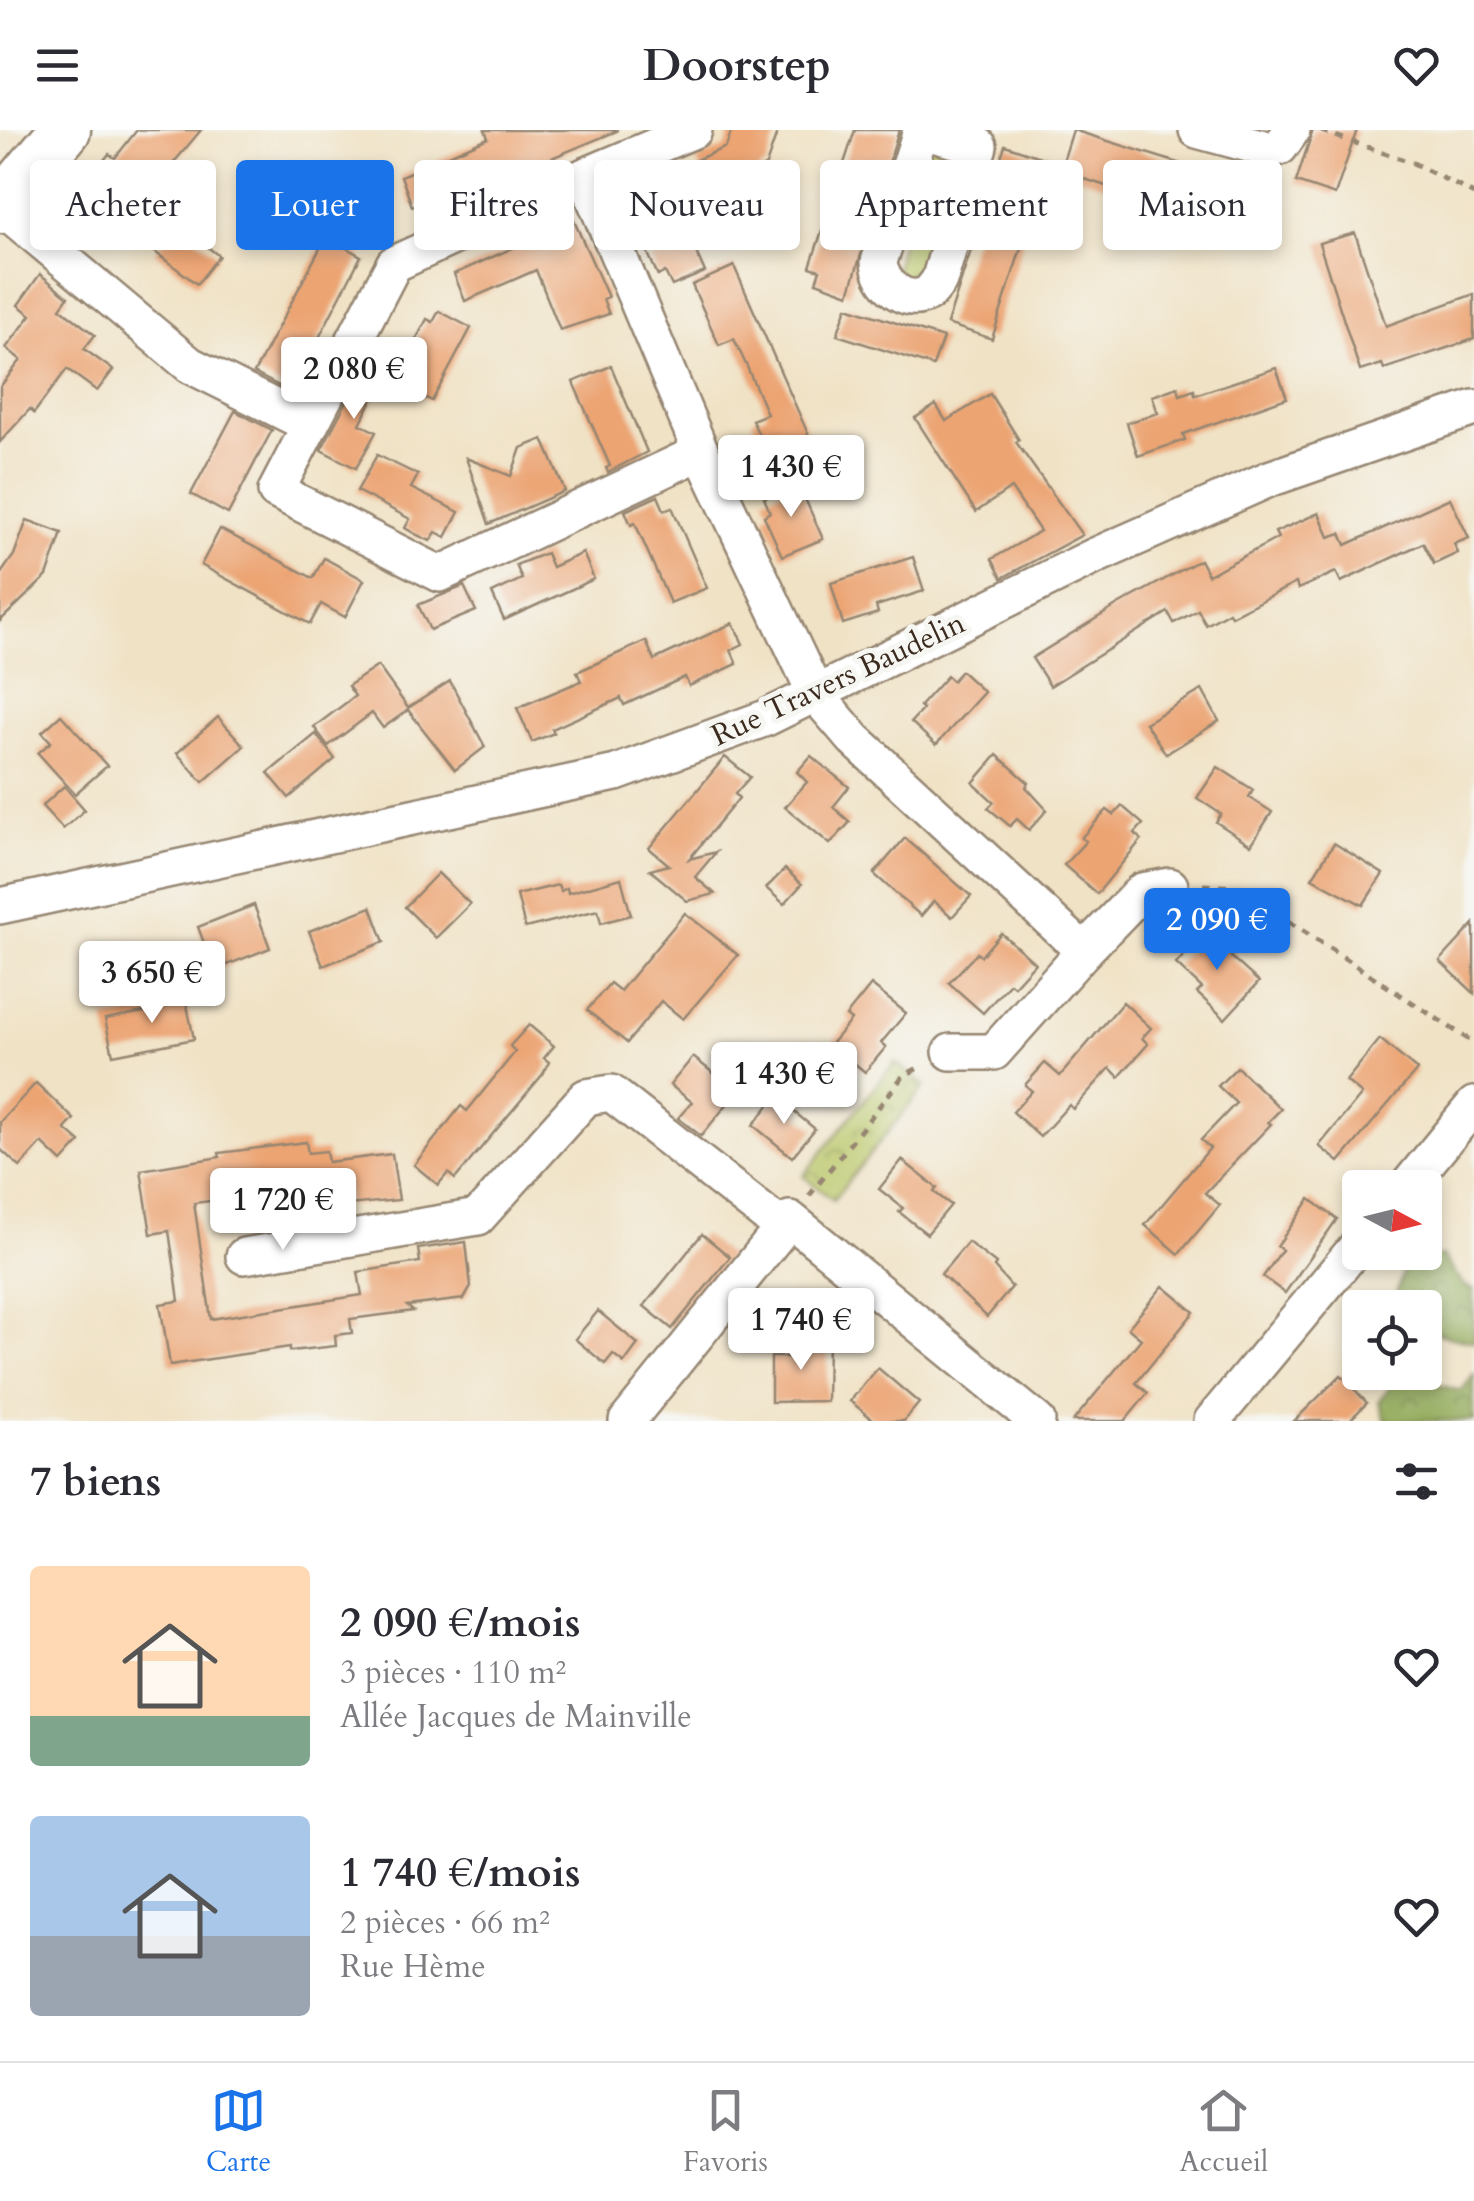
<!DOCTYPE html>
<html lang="fr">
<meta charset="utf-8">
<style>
body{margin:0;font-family:Cardo,serif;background:#f7f7f7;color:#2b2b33;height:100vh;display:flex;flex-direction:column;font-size:38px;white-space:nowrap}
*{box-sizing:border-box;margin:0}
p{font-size:32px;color:#7c7c81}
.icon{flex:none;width:55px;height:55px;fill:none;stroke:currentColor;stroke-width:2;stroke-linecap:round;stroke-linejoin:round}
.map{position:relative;height:1291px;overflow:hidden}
.details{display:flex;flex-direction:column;background:#fff;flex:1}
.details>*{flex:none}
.guide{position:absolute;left:30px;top:30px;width:1415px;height:90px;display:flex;gap:20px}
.needle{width:65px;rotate:97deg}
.fabs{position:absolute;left:1342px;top:1040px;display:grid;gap:20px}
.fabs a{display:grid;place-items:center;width:100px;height:100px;border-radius:10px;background:#fff;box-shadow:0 5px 15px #0003;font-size:50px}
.price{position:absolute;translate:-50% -85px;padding:0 22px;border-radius:10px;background:#fff;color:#222;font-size:32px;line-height:65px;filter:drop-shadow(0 2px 5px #0008)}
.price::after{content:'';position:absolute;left:50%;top:60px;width:30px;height:22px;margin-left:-15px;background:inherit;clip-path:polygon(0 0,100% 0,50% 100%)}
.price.on{background:#1a73e8;color:#fff}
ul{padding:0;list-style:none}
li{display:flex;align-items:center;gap:30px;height:250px;padding:0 30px}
li span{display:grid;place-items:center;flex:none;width:280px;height:200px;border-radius:10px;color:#555}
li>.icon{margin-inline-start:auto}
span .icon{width:120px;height:120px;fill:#fffc;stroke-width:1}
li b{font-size:42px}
h2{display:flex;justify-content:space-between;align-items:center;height:120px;padding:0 30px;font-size:42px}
.chip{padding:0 35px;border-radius:10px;background:#fff;box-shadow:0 5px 15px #0003;font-size:35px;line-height:90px}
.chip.on{background:#1a73e8;color:#fff}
header{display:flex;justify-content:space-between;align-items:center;height:130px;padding:0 30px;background:#fff;font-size:45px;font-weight:600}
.menu{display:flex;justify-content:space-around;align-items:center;height:140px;border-top:2px solid #e1e1e2;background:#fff;font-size:28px;color:#7c7c81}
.menu a{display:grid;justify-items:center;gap:5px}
.menu .on{color:#1a73e8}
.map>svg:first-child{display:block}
</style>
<header><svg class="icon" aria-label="menu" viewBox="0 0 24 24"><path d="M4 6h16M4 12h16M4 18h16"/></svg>Doorstep<svg class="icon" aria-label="heart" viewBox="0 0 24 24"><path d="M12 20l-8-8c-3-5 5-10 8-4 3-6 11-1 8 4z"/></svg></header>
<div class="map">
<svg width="1474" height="1291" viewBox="0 0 1474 1291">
<defs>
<pattern id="forest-crowns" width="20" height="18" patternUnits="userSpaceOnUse" patternTransform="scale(2.5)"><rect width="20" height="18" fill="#94ac5d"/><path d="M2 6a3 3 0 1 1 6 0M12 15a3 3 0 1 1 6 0" fill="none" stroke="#7a8c4c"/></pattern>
<pattern id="park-crowns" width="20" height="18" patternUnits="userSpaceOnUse" patternTransform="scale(2.5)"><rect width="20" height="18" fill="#bbc769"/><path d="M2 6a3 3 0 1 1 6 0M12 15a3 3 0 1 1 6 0" fill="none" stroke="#99a256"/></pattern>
</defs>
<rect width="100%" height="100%" fill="#f6f6f2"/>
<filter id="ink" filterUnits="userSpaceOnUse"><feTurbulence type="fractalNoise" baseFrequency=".01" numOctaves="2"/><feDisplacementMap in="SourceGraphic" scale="20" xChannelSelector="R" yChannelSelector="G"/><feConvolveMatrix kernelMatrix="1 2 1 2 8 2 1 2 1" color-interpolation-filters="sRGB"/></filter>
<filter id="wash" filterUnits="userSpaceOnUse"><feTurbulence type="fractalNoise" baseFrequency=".0048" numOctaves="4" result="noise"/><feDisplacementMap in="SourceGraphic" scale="40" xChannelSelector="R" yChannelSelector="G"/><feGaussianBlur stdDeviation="2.25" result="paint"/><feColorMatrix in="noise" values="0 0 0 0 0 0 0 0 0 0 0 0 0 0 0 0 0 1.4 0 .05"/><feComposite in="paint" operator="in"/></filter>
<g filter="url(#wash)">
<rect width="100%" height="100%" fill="#f0e2c5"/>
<g fill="url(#forest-crowns)" stroke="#686b3e" stroke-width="2.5">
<polygon points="1442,1126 1465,1156 1474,1160 1474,1212 1425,1201 1425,1178 1395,1177 1393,1175 1406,1131"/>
<polygon points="1399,1244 1461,1261 1474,1245 1474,1291 1386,1291 1379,1272"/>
</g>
<g fill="url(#park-crowns)" stroke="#7b7844" stroke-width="2.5">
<polygon points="924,6 971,21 923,147 906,152 894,145"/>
<polygon points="895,932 925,956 833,1070 803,1046"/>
</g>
<g id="blocks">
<g fill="#eca473">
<polygon points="137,0 201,0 160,49 172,59 155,78 133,59 109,86 79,61 109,24 115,28"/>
<polygon points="485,0 617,0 617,1 433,77 430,70 412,76 401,46 488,8"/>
<polygon points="732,0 778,0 766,35 760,39 756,50 714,69 696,30 726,17"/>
<polygon points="855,0 899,0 849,164 816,152 820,140 810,137"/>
<polygon points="1073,0 1213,44 1217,33 1230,38 1233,32 1259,39 1243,87 1204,74 1200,87 1060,41"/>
<polygon points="1313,0 1357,0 1335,65 1296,52"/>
<polygon points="1005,15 1049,30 992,209 947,194"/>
<polygon points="74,35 88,47 67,69 54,58"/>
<polygon points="648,51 673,108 687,102 705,142 672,156 665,142 658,146 621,62"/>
<polygon points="571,84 608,167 603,169 609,184 560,200 536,140 465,171 454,144 549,102 546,94"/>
<polygon points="177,93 219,126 197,154 155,122"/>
<polygon points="1355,103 1386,196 1474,164 1474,209 1384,239 1382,234 1360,241 1319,113"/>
<polygon points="326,107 361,126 291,262 254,243"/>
<polygon points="734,136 820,331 793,342 780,312 765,318 752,290 767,284 748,239 734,209 719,215 692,155"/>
<polygon points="40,144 68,167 60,178 95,205 84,219 113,240 97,261 67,239 34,283 30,279 0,312 0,257 21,230 6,218 31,185 18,175"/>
<polygon points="847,177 943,208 933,236 837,205"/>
<polygon points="439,181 471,198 432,271 394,251 427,189 433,192"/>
<polygon points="611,236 647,322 608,342 606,338 610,336 573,252"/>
<polygon points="365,237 384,246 360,294 376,302 356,338 321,320"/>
<polygon points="1276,238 1287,268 1183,304 1185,310 1138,326 1127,293 1158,283 1152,266 1178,257 1180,265 1194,260 1195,265"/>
<polygon points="990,264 1019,310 1016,312 1082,405 1002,448 992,429 1040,401 1011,358 976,382 915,288 936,275 946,291"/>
<polygon points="235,281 272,300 228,384 191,364"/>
<polygon points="543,309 565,361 489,394 466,328 511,346 521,318"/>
<polygon points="377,325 418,345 411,358 459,382 446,407 436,402 430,411 417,405 405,398 410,389 357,361"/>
<polygon points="798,353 823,409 782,426 764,386 770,382 764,368"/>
<polygon points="658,366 664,380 672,377 707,458 670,473 635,393 631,395 625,381"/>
<polygon points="1450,368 1469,408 1454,414 1458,423 1434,434 1423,413 1341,452 1336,442 1298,459 1296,453 1231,486 1229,482 1206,495 1198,480 1174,493 1168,482 1050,556 1032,528 1118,475 1200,430 1208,445 1278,408 1275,402 1319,383 1329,407 1341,403 1346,415"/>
<polygon points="27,390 62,403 47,446 0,491 0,445 14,425"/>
<polygon points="220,399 313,448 324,428 364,450 345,487 321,474 310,494 201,435"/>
<polygon points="546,423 552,437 583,423 594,449 504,490 492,463 522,449 516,435"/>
<polygon points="913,427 924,461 876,476 878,483 843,494 831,453"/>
<polygon points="464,456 476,481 430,500 418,475"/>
<polygon points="733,493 743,514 731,520 737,534 689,556 685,547 624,575 621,568 552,599 554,603 532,612 517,578 581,551 577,542 646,511 654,530"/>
<polygon points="378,536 408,578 450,551 485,617 455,640 408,580 383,598 372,583 328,616 314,597 355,566 348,556"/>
<polygon points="961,541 984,562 936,615 911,592 923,579 920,576 947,546 952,551"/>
<polygon points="1202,560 1219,591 1166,624 1145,593"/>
<polygon points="61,585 107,636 75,664 38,623 51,612 42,602"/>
<polygon points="218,587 244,616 203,652 177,623"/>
<polygon points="316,604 335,629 289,668 268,643"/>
<polygon points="997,625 1029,653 1026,657 1047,680 1029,700 1017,689 1010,696 988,678 994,672 973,653"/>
<polygon points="811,626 849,657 833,677 850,692 830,714 785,677 807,652 797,642"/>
<polygon points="725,627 750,647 735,664 739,668 689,729 716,722 695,747 715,764 687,771 650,740 669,735 649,718"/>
<polygon points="1218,637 1253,660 1249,667 1272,682 1251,715 1216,692 1221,684 1197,668"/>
<polygon points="64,656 85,680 63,699 42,676"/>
<polygon points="1122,676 1143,694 1135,703 1141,710 1097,764 1064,735 1086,711 1081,708 1107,680 1114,685"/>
<polygon points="905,708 971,766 952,787 934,771 921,786 874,744"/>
<polygon points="1334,713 1383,744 1363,775 1312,748"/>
<polygon points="785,739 802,754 784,774 766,758"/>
<polygon points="438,743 470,774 436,808 405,777"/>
<polygon points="621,748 631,785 601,793 598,780 525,798 517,765 558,755 561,761 567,758 568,763"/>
<polygon points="254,775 270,818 214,840 198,797"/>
<polygon points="371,777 384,812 323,836 309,801"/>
<polygon points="685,783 738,825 683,889 661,871 627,913 587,880 610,853 620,861"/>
<polygon points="1474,794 1474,863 1440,831"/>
<polygon points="1209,798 1235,821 1231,827 1259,852 1225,889 1197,863 1202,858 1176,834"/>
<polygon points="1001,803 1035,833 1014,856 1010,853 983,883 949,853 977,823 981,826"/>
<polygon points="871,855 906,883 881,913 886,917 865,942 831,914 851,890 846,886"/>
<polygon points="184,861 194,909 113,925 105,889 155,880 152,867"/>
<polygon points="1123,872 1151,898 1142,908 1148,914 1119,947 1110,938 1073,979 1069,975 1040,1007 1013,982 1032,961 1025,955 1045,933 1060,946"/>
<polygon points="529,895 554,916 544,928 549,932 543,944 455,1049 448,1043 438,1055 414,1035 461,976 467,981 515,922 510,916"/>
<polygon points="1380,909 1417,940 1339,1032 1319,1016 1362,964 1346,951"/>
<polygon points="693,927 737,962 701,1006 678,988 692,972 670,955"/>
<polygon points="1237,937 1281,979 1268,992 1271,994 1205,1063 1220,1075 1179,1124 1145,1095 1210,1018 1201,1010 1236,973 1218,956"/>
<polygon points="36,953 74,989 65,999 80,1012 62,1032 42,1013 20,1037 0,1019 0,992"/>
<polygon points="776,967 815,999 792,1027 753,995"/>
<polygon points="306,1012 308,1023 326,1021 328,1032 392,1024 399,1070 348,1075 346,1054 194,1073 211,1189 362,1165 358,1142 420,1132 418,1119 466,1112 471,1157 464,1169 407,1176 413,1181 350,1189 352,1203 335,1205 336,1216 290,1221 290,1217 170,1235 160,1174 179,1171 175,1141 169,1101 151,1104 141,1040 220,1027 219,1023"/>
<polygon points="902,1030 937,1058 934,1062 951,1075 927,1104 899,1082 903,1078 879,1059"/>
<polygon points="1310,1069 1337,1089 1285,1163 1263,1147 1282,1120 1277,1116"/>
<polygon points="702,1104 730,1127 672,1199 644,1176"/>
<polygon points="968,1112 996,1134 994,1137 1012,1157 987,1187 941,1144"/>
<polygon points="1163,1156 1194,1182 1136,1253 1148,1263 1125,1291 1073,1291 1141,1209 1128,1198"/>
<polygon points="598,1181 638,1214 624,1233 613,1224 605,1234 575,1209"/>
<polygon points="788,1210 828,1210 827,1271 771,1272 771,1227 787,1227"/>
<polygon points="878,1238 919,1273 904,1291 875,1291 850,1271"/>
<polygon points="1341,1245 1367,1273 1349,1291 1294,1291"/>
</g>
</g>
</g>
<g filter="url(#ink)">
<use href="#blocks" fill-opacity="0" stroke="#968672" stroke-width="2.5"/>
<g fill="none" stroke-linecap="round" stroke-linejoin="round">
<g stroke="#968672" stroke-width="40">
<g id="minor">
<polyline points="694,0 585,46 394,134 276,361 440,444 701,322"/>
<polyline points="1197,0 1271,20 1280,17 1292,0"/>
<path d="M 921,1 L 979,16 L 939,151 C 935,155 932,161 927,164 C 905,176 880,153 879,132 Z"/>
<polyline points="585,46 701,322 816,565 854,609 1084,821 1142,761 1170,756"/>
<polyline points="1,77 190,235 310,295"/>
<polyline points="0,776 616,643 766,588 1095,426 1269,349 1474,278"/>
<polyline points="951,922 994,922 1084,821"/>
<polyline points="1406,1058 1474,975"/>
<polyline points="244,1126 478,1087 586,967 611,963 783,1098"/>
<polyline points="627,1291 790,1089 1037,1291"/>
<polyline points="1212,1291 1360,1113"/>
</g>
</g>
<g stroke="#968672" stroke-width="55">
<polyline id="secondary" points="0,78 65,0"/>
</g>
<g stroke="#968672" stroke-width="5" stroke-dasharray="8 8" stroke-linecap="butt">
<polyline points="1321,1 1413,33 1474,64"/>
<polyline points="1203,755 1236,757 1474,913"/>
<polyline points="809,1066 903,946 922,936"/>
</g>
<use href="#minor" stroke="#fff" stroke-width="35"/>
<use href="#secondary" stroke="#fff" stroke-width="50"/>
</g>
</g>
<g text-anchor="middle" stroke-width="10" stroke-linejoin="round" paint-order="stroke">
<g font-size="30" fill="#3b2a1e" stroke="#f6f6f2">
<text transform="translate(838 549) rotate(-25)" y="10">Rue Travers Baudelin</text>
</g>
</g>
</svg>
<div class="fabs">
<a><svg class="needle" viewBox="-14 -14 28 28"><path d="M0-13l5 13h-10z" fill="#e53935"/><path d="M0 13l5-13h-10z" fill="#7c7c81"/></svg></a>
<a><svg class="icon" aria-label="locate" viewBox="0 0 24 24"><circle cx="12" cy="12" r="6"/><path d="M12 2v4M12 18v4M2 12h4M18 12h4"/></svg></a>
</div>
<b class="price" style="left:354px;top:292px">2 080 €</b>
<b class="price" style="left:791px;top:390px">1 430 €</b>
<b class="price on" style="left:1217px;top:843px">2 090 €</b>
<b class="price" style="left:152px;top:896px">3 650 €</b>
<b class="price" style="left:784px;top:997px">1 430 €</b>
<b class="price" style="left:283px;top:1123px">1 720 €</b>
<b class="price" style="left:801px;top:1243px">1 740 €</b>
<div class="guide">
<a class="chip">Acheter</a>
<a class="chip on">Louer</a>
<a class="chip">Filtres</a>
<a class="chip">Nouveau</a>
<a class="chip">Appartement</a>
<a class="chip">Maison</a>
</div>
</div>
<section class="details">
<h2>7 biens<svg class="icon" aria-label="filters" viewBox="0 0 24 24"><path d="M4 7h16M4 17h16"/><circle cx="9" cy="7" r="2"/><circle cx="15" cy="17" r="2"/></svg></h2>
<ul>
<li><span style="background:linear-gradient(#ffd9b3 75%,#7fa58c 0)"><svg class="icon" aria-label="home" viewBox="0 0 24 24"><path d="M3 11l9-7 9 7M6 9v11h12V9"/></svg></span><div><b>2 090 €/mois</b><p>3 pièces · 110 m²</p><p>Allée Jacques de Mainville</p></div><svg class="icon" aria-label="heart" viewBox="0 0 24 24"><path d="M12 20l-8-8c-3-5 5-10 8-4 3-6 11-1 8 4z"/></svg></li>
<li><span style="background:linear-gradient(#a9c7e8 60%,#9aa5b1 0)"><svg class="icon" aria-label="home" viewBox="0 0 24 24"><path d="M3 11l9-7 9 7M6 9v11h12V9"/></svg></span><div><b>1 740 €/mois</b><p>2 pièces · 66 m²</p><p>Rue Hème</p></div><svg class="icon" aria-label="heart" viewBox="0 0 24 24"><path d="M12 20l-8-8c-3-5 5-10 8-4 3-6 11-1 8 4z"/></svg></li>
</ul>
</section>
<nav class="menu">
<a class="on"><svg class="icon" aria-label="map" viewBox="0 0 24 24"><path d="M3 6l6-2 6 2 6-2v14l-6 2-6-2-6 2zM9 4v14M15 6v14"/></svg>Carte</a>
<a><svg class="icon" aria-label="saved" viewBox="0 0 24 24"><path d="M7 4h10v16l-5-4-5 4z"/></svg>Favoris</a>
<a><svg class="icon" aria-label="home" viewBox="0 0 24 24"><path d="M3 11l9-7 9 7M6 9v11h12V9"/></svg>Accueil</a>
</nav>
